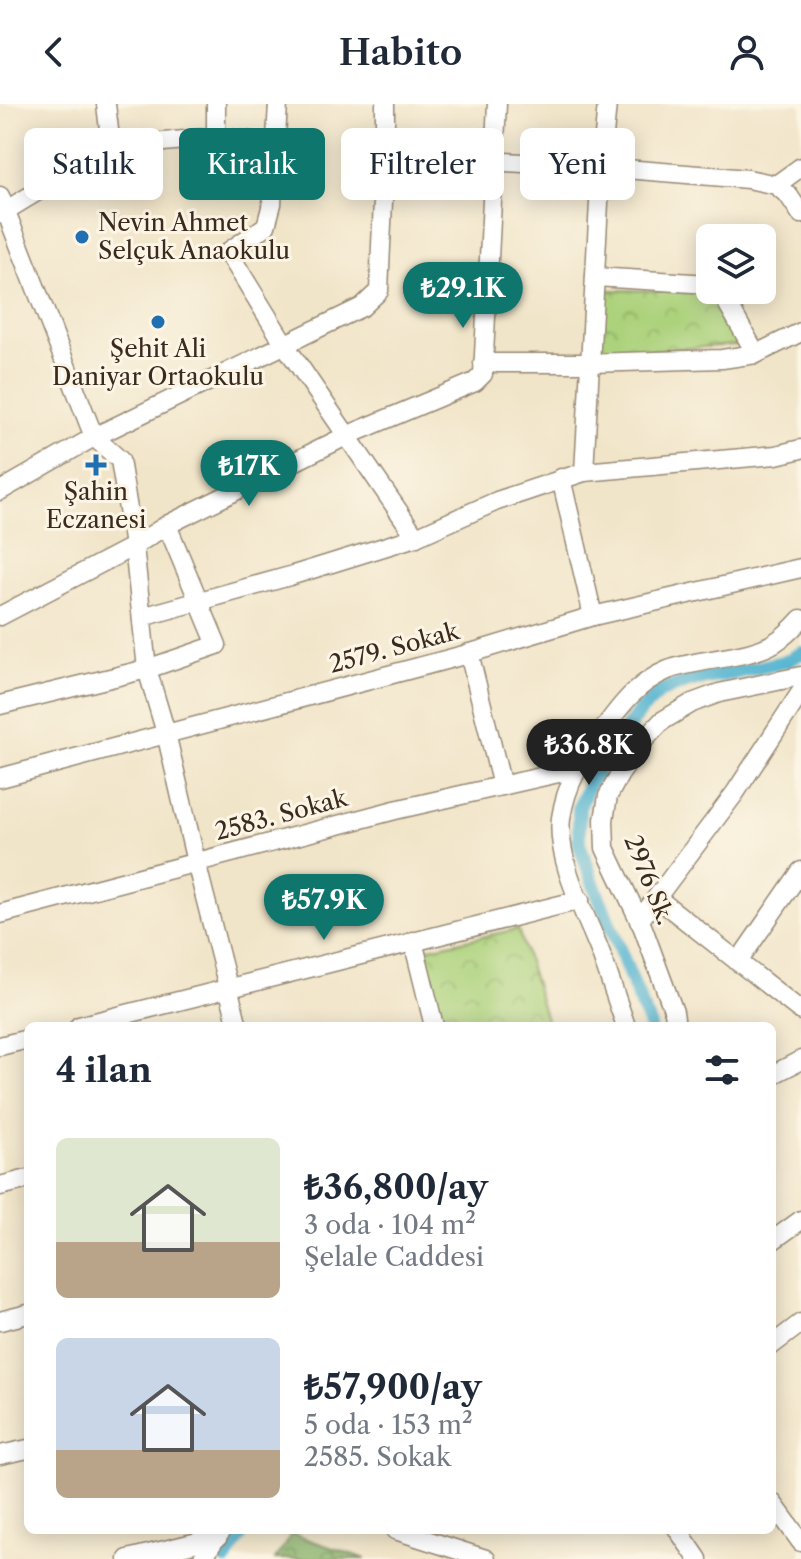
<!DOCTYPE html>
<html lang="tr">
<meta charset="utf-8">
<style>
body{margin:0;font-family:"Libre Caslon Text",serif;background:#f2f2f3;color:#1f2937;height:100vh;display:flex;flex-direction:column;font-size:30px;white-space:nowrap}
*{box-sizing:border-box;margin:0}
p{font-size:26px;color:#747a83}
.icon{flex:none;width:44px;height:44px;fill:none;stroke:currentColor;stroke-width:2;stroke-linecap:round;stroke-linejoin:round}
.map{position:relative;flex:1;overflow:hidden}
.sheet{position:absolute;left:24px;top:918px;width:752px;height:512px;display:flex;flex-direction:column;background:#fff;border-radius:12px;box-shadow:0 4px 20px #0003}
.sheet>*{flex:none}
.banner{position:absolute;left:24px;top:24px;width:754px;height:72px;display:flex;gap:16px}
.fabs{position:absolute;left:696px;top:120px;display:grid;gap:16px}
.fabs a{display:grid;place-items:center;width:80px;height:80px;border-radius:12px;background:#fff;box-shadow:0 4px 20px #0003;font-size:40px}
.price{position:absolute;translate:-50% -68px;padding:0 18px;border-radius:28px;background:#0f766e;color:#fff;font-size:26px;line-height:52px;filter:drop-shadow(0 2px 4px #0008)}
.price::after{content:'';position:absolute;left:50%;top:48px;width:24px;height:18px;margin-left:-12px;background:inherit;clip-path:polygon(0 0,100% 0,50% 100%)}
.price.active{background:#222;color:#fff}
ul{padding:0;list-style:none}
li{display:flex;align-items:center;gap:24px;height:200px;padding:0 32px}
li span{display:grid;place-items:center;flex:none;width:224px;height:160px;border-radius:12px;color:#555}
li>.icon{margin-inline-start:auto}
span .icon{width:96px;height:96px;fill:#fffc;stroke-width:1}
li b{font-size:34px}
h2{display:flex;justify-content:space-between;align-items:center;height:96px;padding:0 32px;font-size:34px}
.tag{padding:0 28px;border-radius:12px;background:#fff;box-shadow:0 4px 20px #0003;font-size:28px;line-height:72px}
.tag.active{background:#0f766e;color:#fff}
header{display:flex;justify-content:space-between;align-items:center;height:104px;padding:0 32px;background:#fff;font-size:36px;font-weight:600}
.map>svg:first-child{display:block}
</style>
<header><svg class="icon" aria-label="back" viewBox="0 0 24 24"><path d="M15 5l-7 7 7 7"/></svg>Habito<svg class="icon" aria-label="person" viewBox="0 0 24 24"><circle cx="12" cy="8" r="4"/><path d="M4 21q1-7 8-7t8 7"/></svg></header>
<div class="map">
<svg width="801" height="1455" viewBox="0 0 801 1455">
<defs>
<pattern id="forest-crowns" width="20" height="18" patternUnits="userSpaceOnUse" patternTransform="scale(2)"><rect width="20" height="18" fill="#89b46c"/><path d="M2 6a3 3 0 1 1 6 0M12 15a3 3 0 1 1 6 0" fill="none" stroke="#719358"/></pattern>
<pattern id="park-crowns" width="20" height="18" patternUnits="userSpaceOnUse" patternTransform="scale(2)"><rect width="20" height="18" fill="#acd27c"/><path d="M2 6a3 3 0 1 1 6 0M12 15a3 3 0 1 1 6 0" fill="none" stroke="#95b46b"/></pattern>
</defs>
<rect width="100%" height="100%" fill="#fcf5e5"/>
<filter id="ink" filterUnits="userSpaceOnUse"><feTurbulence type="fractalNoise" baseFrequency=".0125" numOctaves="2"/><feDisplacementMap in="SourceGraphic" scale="16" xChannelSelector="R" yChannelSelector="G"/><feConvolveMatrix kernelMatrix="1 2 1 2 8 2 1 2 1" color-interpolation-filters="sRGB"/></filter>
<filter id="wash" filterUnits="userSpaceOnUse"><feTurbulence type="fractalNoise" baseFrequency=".006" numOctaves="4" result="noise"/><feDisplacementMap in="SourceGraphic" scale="32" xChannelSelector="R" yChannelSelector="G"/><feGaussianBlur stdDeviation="1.8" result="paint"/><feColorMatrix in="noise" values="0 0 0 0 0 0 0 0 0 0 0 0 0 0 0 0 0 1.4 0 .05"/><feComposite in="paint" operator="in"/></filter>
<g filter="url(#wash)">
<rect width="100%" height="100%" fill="#f1e5c9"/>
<polygon fill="url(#forest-crowns)" stroke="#626f45" stroke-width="2" points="292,1430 366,1455 275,1455"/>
<g fill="url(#park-crowns)" stroke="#747e4d" stroke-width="2">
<polygon points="601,186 702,187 713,192 739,236 739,241 601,249"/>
<polygon points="518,825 548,922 441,922 420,846"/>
</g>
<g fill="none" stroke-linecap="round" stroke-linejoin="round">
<g stroke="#51b3d0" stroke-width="14">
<polyline points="650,922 592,776 579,739 579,704 588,681 638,609 660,588 689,577 739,568 787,557 801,549"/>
<polyline points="226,1455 244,1426"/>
</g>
</g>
</g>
<g filter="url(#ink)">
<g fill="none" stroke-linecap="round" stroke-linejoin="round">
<g stroke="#968874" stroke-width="21">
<g id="minor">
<polyline points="106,0 111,43"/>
<polyline points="278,0 272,100 266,122 228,148 285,241 416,433"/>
<polyline points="216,33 216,0"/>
<polyline points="385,52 601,63 748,75 776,81 789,92 801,110"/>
<polyline points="776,81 801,63"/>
<polyline points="0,92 94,333 120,356 134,442 147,565 166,629 196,758 238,922"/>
<polyline points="0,110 111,43 216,33 274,40"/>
<polyline points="595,173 710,180"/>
<polyline points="720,186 756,250"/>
<polyline points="483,259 590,259 722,255 756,250 801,228"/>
<polyline points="584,368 601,63 607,0"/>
<polyline points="561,374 593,512"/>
<polyline points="0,387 94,333 362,203 379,187 385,52 385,0"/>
<polyline points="0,512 134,442 167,421 346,332 475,278 483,270 497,0"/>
<polyline points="142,513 290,472 416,433 497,397 584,368 776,351 801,345"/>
<polyline points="469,549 502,682"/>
<polyline points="0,601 147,565 217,541 167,421"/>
<polyline points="0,674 464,551 593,512 801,464"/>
<polyline points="657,794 801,907"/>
<polyline points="0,810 395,706 576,665"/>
<polyline points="639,817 735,689 801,588"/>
<polyline points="413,837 434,922"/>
<polyline points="738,858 801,767"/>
<polyline points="79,922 580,796"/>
<path d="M 626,922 C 617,897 609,872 600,847 C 585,809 556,756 561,714 C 566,680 582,654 602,627 C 620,602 638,578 668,566 C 699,554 748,555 774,539 C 784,533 793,524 801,515"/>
<polyline points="676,922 674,908 643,824 605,744 604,716 608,692 620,670 644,636 662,617 692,599 719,589 801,572"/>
<polyline points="0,942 28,935"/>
<polyline points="772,971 801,956"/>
<polyline points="0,1082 28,1075"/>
<polyline points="772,1137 801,1116"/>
<polyline points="0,1217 28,1210"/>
<polyline points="772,1241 801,1219"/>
<polyline points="0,1351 28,1345"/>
<polyline points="772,1398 801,1438"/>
<polyline points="395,1426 486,1455"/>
<polyline points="678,1426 698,1455"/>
<polyline points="128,1455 218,1433"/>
<polyline points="202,1455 220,1428"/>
</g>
</g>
<use href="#minor" stroke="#fff" stroke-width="18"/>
</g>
</g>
<g fill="#1f6fb2" stroke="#fcf5e5" stroke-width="3">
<circle cx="82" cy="133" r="8"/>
<circle cx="158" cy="218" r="8"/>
<path d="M92 349h8v8h8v8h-8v8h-8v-8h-8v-8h8z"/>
</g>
<g text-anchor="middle" stroke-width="6" stroke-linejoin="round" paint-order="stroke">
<g font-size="24" fill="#3b2a1e" stroke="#fcf5e5">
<text x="98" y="127" text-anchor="start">Nevin Ahmet<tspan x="98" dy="28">Selçuk Anaokulu</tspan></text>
<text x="158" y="253">Şehit Ali<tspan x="158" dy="28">Daniyar Ortaokulu</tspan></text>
<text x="96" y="396">Şahin<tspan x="96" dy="28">Eczanesi</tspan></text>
</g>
<g font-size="24" fill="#3b2a1e" stroke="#fcf5e5">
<text transform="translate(394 544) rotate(-15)" y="8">2579. Sokak</text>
<text transform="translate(281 711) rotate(-15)" y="8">2583. Sokak</text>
<text transform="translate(649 776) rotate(68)" y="8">2976 Sk.</text>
</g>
</g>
</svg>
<div class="fabs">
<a><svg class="icon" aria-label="layers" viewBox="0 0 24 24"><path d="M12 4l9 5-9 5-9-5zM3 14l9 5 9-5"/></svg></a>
</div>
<b class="price" style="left:463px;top:226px">₺29.1K</b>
<b class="price" style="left:249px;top:404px">₺17K</b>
<b class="price active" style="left:589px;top:683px">₺36.8K</b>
<b class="price" style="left:324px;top:838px">₺57.9K</b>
<div class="banner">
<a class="tag">Satılık</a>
<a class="tag active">Kiralık</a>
<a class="tag">Filtreler</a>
<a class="tag">Yeni</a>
</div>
<section class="sheet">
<h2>4 ilan<svg class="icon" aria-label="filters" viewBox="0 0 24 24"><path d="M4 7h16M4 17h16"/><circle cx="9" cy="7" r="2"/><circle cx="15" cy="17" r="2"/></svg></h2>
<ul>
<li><span style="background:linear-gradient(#dfe7d0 65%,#b9a48a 0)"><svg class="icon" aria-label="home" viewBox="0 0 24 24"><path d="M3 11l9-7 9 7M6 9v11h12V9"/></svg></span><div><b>₺36,800/ay</b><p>3 oda · 104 m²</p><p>Şelale Caddesi</p></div></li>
<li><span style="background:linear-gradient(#c9d6e8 70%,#b9a48a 0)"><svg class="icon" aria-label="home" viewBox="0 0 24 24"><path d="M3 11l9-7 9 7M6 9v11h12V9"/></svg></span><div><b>₺57,900/ay</b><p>5 oda · 153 m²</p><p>2585. Sokak</p></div></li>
</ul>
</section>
</div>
